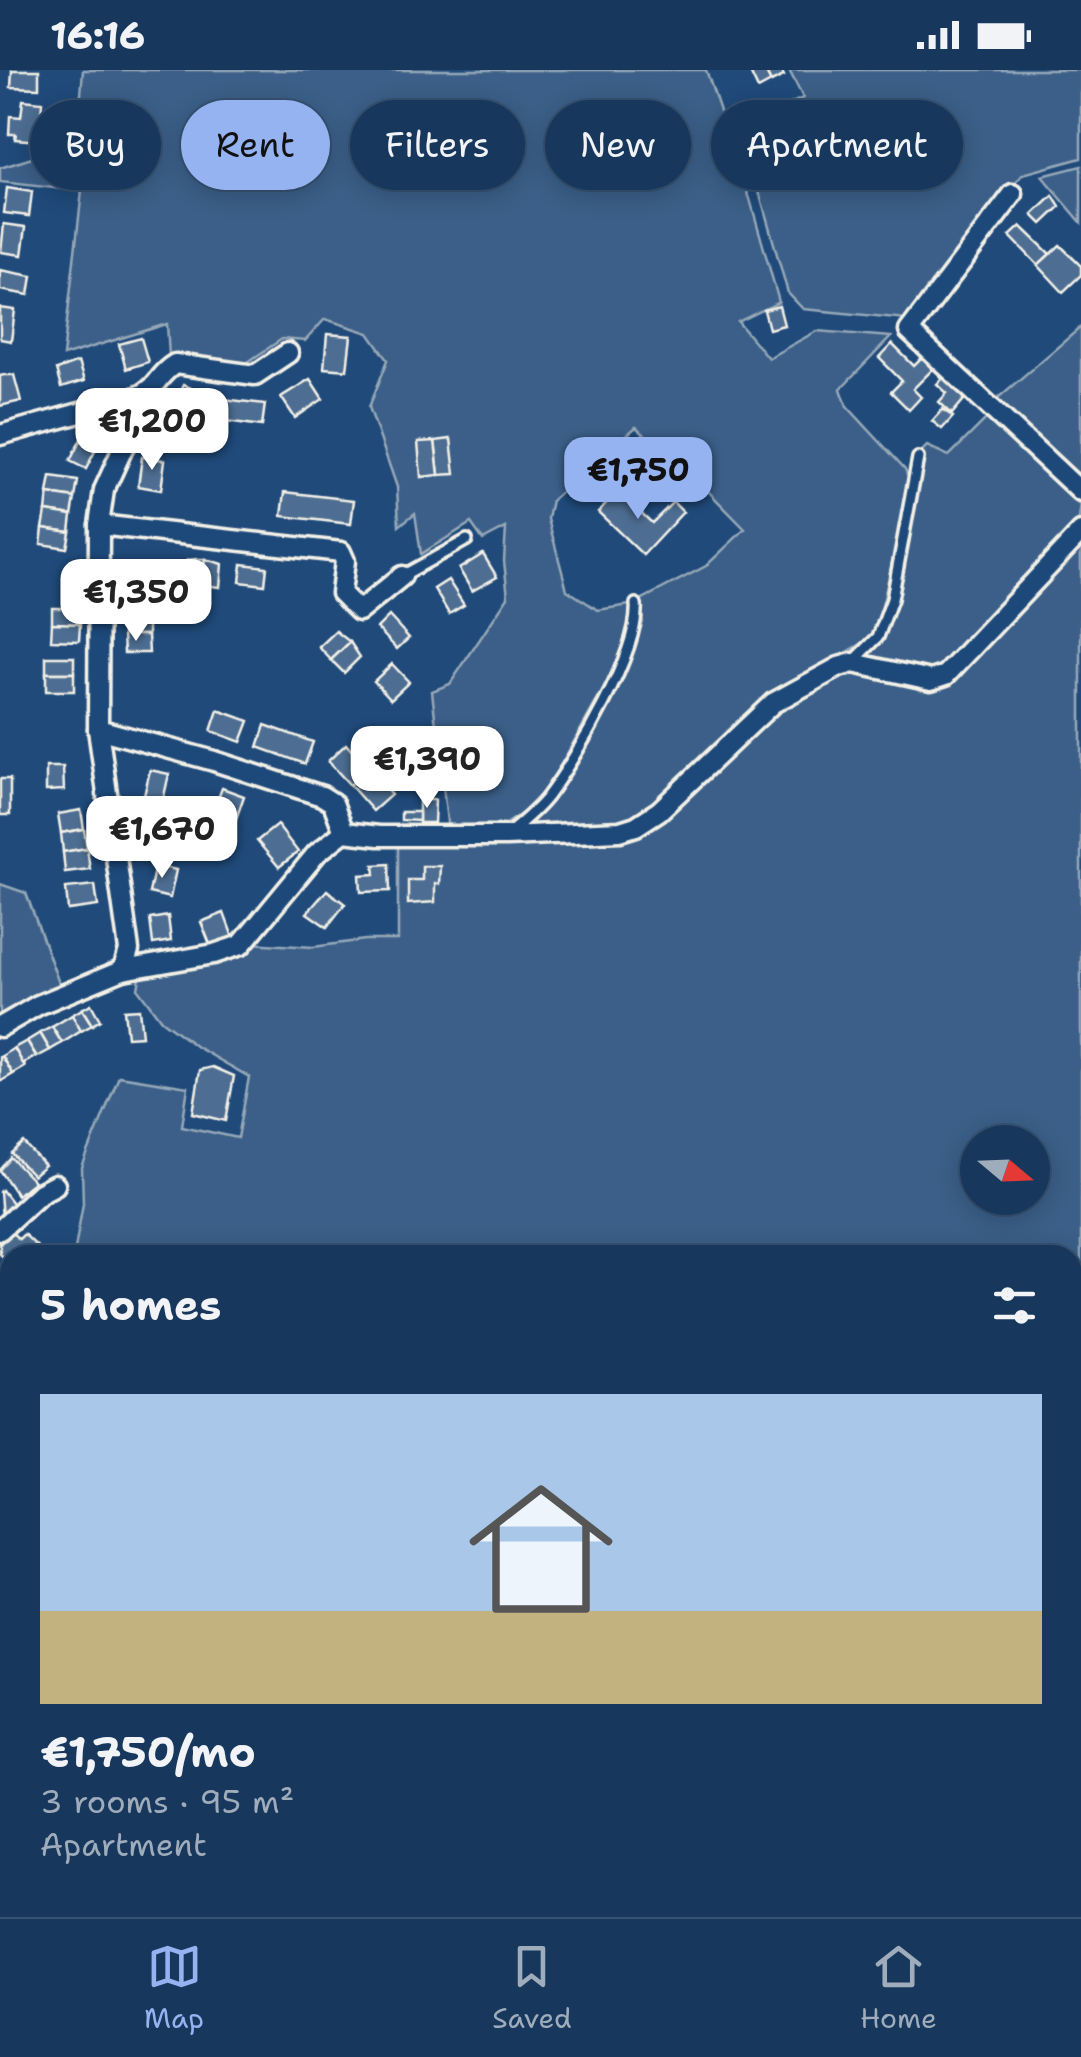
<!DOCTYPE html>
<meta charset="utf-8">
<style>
body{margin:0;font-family:"Shantell Sans",sans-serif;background:#244365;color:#f1f3f6;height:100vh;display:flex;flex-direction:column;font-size:38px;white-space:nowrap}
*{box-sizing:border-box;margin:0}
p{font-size:32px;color:#9eacbb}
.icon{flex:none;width:55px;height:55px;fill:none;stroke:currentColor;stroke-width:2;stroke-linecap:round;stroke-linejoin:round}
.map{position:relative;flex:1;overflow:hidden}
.drawer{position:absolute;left:0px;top:1175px;width:1082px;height:672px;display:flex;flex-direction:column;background:#17385c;border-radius:30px 30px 0 0;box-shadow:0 5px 25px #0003,0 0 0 2px #365272}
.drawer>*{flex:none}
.guide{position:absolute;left:30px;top:30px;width:1022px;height:90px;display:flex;gap:20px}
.needle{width:65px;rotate:109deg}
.fabs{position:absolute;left:960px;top:1055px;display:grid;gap:20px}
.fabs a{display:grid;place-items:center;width:90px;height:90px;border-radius:50%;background:#17385c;box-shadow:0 5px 25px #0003,0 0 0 2px #365272;font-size:50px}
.price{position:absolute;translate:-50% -85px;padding:0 22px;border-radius:20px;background:#fff;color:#222;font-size:32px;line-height:65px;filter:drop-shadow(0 2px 5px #0008)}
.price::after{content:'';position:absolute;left:50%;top:60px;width:30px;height:22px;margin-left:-15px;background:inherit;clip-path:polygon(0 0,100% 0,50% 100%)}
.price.current{background:#95b2f1;color:#111}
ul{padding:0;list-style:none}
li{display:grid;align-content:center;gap:20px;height:530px;padding:0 40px}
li+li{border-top:2px solid #365272}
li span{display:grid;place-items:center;height:310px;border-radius:0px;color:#555}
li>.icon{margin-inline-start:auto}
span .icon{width:180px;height:180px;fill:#fffc;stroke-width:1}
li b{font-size:42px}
h2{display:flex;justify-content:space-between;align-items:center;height:120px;padding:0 40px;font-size:42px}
.tag{padding:0 35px;border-radius:45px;background:#17385c;box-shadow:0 5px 25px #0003,0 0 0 2px #365272;font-size:35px;line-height:90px}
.tag.current{background:#95b2f1;color:#111}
.status{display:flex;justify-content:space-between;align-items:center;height:70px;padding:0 50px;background:#17385c;direction:ltr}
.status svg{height:28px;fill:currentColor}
.dock{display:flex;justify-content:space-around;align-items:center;height:140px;border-top:2px solid #365272;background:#17385c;font-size:28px;color:#9eacbb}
.dock a{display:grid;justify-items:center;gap:5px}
.dock .current{color:#95b2f1}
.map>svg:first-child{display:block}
</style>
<div class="status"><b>16:16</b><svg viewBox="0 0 49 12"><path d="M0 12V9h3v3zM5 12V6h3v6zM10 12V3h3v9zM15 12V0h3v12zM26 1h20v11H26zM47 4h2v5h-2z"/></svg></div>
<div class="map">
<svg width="1081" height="1847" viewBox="0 0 1081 1847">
<rect width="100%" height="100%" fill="#1f4a7a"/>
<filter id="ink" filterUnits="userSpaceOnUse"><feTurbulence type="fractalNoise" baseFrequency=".01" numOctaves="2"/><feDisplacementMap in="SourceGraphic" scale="20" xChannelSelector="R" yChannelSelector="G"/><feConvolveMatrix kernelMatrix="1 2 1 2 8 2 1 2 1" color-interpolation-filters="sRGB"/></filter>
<g filter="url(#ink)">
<g fill="#3a5f88" stroke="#97a8b8" stroke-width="2.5" fill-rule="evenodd">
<polygon points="83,0 706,0 750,129 779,232 738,252 768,288 817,261 891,267 841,319 847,336 905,399 910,412 878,555 871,568 768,629 655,739 614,759 513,763 547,733 622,604 643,552 639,531 706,496 745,459 700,413 636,357 552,430 548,449 567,520 598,540 630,535 632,553 614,600 559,698 533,736 494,762 448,761 432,621 450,614 508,527 504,491 506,458 483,470 471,453 421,484 415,443 399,456 397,417 369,337 388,290 369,263 325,249 305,271 282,269 242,296 169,286 167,254 63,286 82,121 0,112 0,98 77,74"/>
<polygon points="789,0 1081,0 1081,88 1023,104 907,249 803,239 788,223 759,121 770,43 803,28"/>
<polygon points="1081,96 1081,152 1042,106"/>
<polygon points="1081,257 1081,417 992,333"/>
<polygon points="991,344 1072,423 1081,434 1078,456 934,606 861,590 874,577 892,544 919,413 921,382 927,376 949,386"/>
<path d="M 1081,469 L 1081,1588 L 1073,1589 L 1072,1185 L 74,1185 L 83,1133 L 82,1098 L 119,1006 L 188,1017 L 182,1056 L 238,1068 L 249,1007 L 197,977 L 161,950 L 138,919 L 141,902 L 250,873 L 313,877 L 365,870 L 398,870 L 398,770 L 632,766 L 773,637 L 852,598 L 936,613 ZM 978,1072 L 1032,1072 L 1032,1128 L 978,1128 Z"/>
<polygon points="0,814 26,823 60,916 0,950"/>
<polygon points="10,1513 10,1705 0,1704 0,1557"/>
<polygon points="477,1838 640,1838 622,1847 481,1847"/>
</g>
<g fill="#4d6e92" stroke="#f4f1e8" stroke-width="2.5">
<polygon points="12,0 39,0 39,18 11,17"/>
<polygon points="749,0 765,0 771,12 758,19"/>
<polygon points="765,0 781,0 784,6 771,12"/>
<polygon points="23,30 42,32 39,71 15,69 16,64 9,64 10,46 21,47"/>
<polygon points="7,118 32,122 29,146 4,143"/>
<polygon points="1053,126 1060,137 1042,154 1033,145"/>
<polygon points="4,154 26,157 22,185 1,182"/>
<polygon points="1021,156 1050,184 1038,195 1010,166"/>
<polygon points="1060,175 1081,196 1081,205 1063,222 1038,195"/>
<polygon points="0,200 32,206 29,225 0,220"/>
<polygon points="779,236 784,255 769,259 764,240"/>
<polygon points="0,238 15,240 11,271 0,269"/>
<polygon points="327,264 351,266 347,300 324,298"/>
<polygon points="141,268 148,292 126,299 119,274"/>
<polygon points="892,274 914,296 923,287 934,298 913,319 921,327 909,340 891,322 902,311 879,288"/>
<polygon points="78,292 84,311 61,318 56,300"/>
<polygon points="4,305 14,305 21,331 0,336 0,306"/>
<polygon points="946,305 968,325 952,344 939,332 947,323 937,314"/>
<polygon points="310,309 323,329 295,348 281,327"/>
<polygon points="183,315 197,321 192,329 198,333 190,349 171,339"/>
<polygon points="215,328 265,334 262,356 212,349"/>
<polygon points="171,339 190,349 182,365 163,355"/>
<polygon points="943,339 953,347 942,359 932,351"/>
<polygon points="81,369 97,377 86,399 70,391"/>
<polygon points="451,369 455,404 439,405 435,371"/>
<polygon points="435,371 439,405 421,407 418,372"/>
<polygon points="142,387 165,390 161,420 138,416"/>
<polygon points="51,407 78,411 75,428 48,424"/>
<polygon points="618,421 652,453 673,432 683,442 643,485 598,442"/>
<polygon points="285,422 354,430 351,454 282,446"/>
<polygon points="48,424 75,428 72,445 46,441"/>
<polygon points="46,441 72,445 70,462 43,458"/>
<polygon points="43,458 70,462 67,478 41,474"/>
<polygon points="483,484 497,507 472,521 459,499"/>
<polygon points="197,489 205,489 202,515 185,513 187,490"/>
<polygon points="205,489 222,494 220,517 202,515"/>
<polygon points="242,494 267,497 265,515 240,512"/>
<polygon points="123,499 151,500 151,516 123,515"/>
<polygon points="448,510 464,535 449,544 434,519"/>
<polygon points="123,515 151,516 151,533 123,532"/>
<polygon points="52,538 80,538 80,554 52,553"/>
<polygon points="389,546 409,568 397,579 377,558"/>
<polygon points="148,549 148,565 123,565 123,550"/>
<polygon points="52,553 80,554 79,571 51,570"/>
<polygon points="336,561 350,572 331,590 319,577"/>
<polygon points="123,565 148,565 149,583 124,583"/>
<polygon points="350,572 360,587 344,603 331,590"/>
<rect x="46" y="587" width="28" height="16"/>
<polygon points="392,594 409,612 391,629 374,611"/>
<rect x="46" y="603" width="28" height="18"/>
<polygon points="218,640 249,651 241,672 211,661"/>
<polygon points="265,655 313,672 305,694 258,677"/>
<polygon points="346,674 368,699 350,715 328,691"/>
<polygon points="46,697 63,697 64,720 46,721"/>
<polygon points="368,699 391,725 373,741 350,715"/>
<polygon points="150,700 169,704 162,735 143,730"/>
<rect x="0" y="709" width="10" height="36"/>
<polygon points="222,718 244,726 235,752 212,744"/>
<polygon points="419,730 435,730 434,753 419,753"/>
<polygon points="81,740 84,759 61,763 58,744"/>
<polygon points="401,742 419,742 419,751 401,750"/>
<polygon points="159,752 179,756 173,782 153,778"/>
<polygon points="277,755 298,782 279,797 257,771"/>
<polygon points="84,759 87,778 63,782 61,763"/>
<polygon points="87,778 90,799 65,802 63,782"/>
<polygon points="389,794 390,821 361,822 360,805 375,804 374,795"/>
<polygon points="155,795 176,800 170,828 149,823"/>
<polygon points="422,796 440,796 439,814 435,814 435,832 408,834 408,810 422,810"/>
<polygon points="95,815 98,836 68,840 66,818"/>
<polygon points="327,820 345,834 327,857 307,843"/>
<polygon points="224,843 234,870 212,879 201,852"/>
<polygon points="168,846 171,871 153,874 150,849"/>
<polygon points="91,934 100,950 92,955 82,939"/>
<polygon points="82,939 92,955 81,961 72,945"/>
<polygon points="139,939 142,966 127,967 124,940"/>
<polygon points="72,945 81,961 62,973 52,957"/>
<polygon points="52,957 62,973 50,980 40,963"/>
<polygon points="40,963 50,980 37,987 27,971"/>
<polygon points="27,971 36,986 23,994 14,978"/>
<polygon points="14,978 25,997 13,1004 2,986"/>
<polygon points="2,986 13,1004 0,1012 0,987"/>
<polygon points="213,997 234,1006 226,1051 193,1043 200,1000"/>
<polygon points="24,1073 45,1096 33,1106 12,1084"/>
<polygon points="11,1088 34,1112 17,1125 0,1100"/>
<polygon points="2,1120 15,1137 2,1148 0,1122"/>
<polygon points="11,1162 19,1169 24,1164 46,1185 10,1185 10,1193 0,1184 0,1174"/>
<polygon points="0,1232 10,1237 10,1274 0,1268"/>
<polygon points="3,1734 10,1735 10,1752 2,1751"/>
<polygon points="0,1776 10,1777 10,1838 81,1838 78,1847 0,1847"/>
<polygon points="1072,1797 1081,1797 1081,1821 1072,1822"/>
<polygon points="126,1838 142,1838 144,1847 102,1847 101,1841"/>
<polygon points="179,1838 201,1838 202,1847 180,1847"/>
<polygon points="179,1838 180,1847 155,1847 154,1842"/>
<polygon points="352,1838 381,1838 383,1839 377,1847 352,1847 347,1843"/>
<polygon points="831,1838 859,1838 833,1846"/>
<polygon points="862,1838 865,1847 833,1846 859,1838"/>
<polygon points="899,1838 920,1838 922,1845 901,1847"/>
</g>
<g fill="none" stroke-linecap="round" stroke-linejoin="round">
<g stroke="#f4f1e8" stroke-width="16">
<g id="service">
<polyline points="402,506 467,470"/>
<polyline points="854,591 878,567 892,529 918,388"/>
<path d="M 508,764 C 521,753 536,741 547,727 C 576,688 640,581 636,534"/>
</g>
</g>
<g stroke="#f4f1e8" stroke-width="25">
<g id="minor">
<polyline points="1013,124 909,261 1081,422"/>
<path d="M 0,365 L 134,328 C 160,317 155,306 175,294 L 255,305 L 288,283"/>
<polyline points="99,455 341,482 345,491 341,523 359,541 402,506"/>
<polyline points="98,659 214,691 322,726 333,733 344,762"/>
<polyline points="123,900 129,880 98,659 99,455 104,420 134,354 134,328"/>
<polyline points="0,957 38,935 123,900 214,884 241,875 317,783 344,762 379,766 506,766 620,761 636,756 659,741 773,633 839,597 853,593 931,610 946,605 1081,462"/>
<polyline points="0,1160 40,1123 55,1115"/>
<polyline points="0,1211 10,1218"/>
<polyline points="0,1308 10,1312"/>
<polyline points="0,1711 10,1712"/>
<polyline points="237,1847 242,1838"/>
</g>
</g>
<use href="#service" stroke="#1f4a7a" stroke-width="9"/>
<use href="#minor" stroke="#1f4a7a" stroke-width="18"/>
</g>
</g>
</svg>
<div class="fabs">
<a><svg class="needle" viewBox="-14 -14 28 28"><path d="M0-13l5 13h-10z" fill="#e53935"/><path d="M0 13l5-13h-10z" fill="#9eacbb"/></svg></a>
</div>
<b class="price" style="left:152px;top:403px">€1,200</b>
<b class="price current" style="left:638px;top:452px">€1,750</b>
<b class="price" style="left:136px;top:574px">€1,350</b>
<b class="price" style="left:427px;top:741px">€1,390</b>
<b class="price" style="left:162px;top:811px">€1,670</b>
<div class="guide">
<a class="tag">Buy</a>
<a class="tag current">Rent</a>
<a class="tag">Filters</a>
<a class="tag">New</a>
<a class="tag">Apartment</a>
</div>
<section class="drawer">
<h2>5 homes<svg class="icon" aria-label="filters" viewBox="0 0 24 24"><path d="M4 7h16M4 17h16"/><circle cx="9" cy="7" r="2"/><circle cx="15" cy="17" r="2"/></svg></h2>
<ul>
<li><span style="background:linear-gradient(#a9c7e8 70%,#c2b280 0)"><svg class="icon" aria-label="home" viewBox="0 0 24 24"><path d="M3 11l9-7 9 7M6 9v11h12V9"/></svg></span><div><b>€1,750/mo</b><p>3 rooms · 95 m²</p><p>Apartment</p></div></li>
</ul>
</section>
</div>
<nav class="dock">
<a class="current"><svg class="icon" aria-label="map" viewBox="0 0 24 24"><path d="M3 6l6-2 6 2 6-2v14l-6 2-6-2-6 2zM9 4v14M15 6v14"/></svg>Map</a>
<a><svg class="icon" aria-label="saved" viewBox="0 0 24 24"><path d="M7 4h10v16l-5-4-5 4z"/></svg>Saved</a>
<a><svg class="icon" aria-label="home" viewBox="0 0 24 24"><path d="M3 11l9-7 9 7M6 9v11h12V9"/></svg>Home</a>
</nav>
